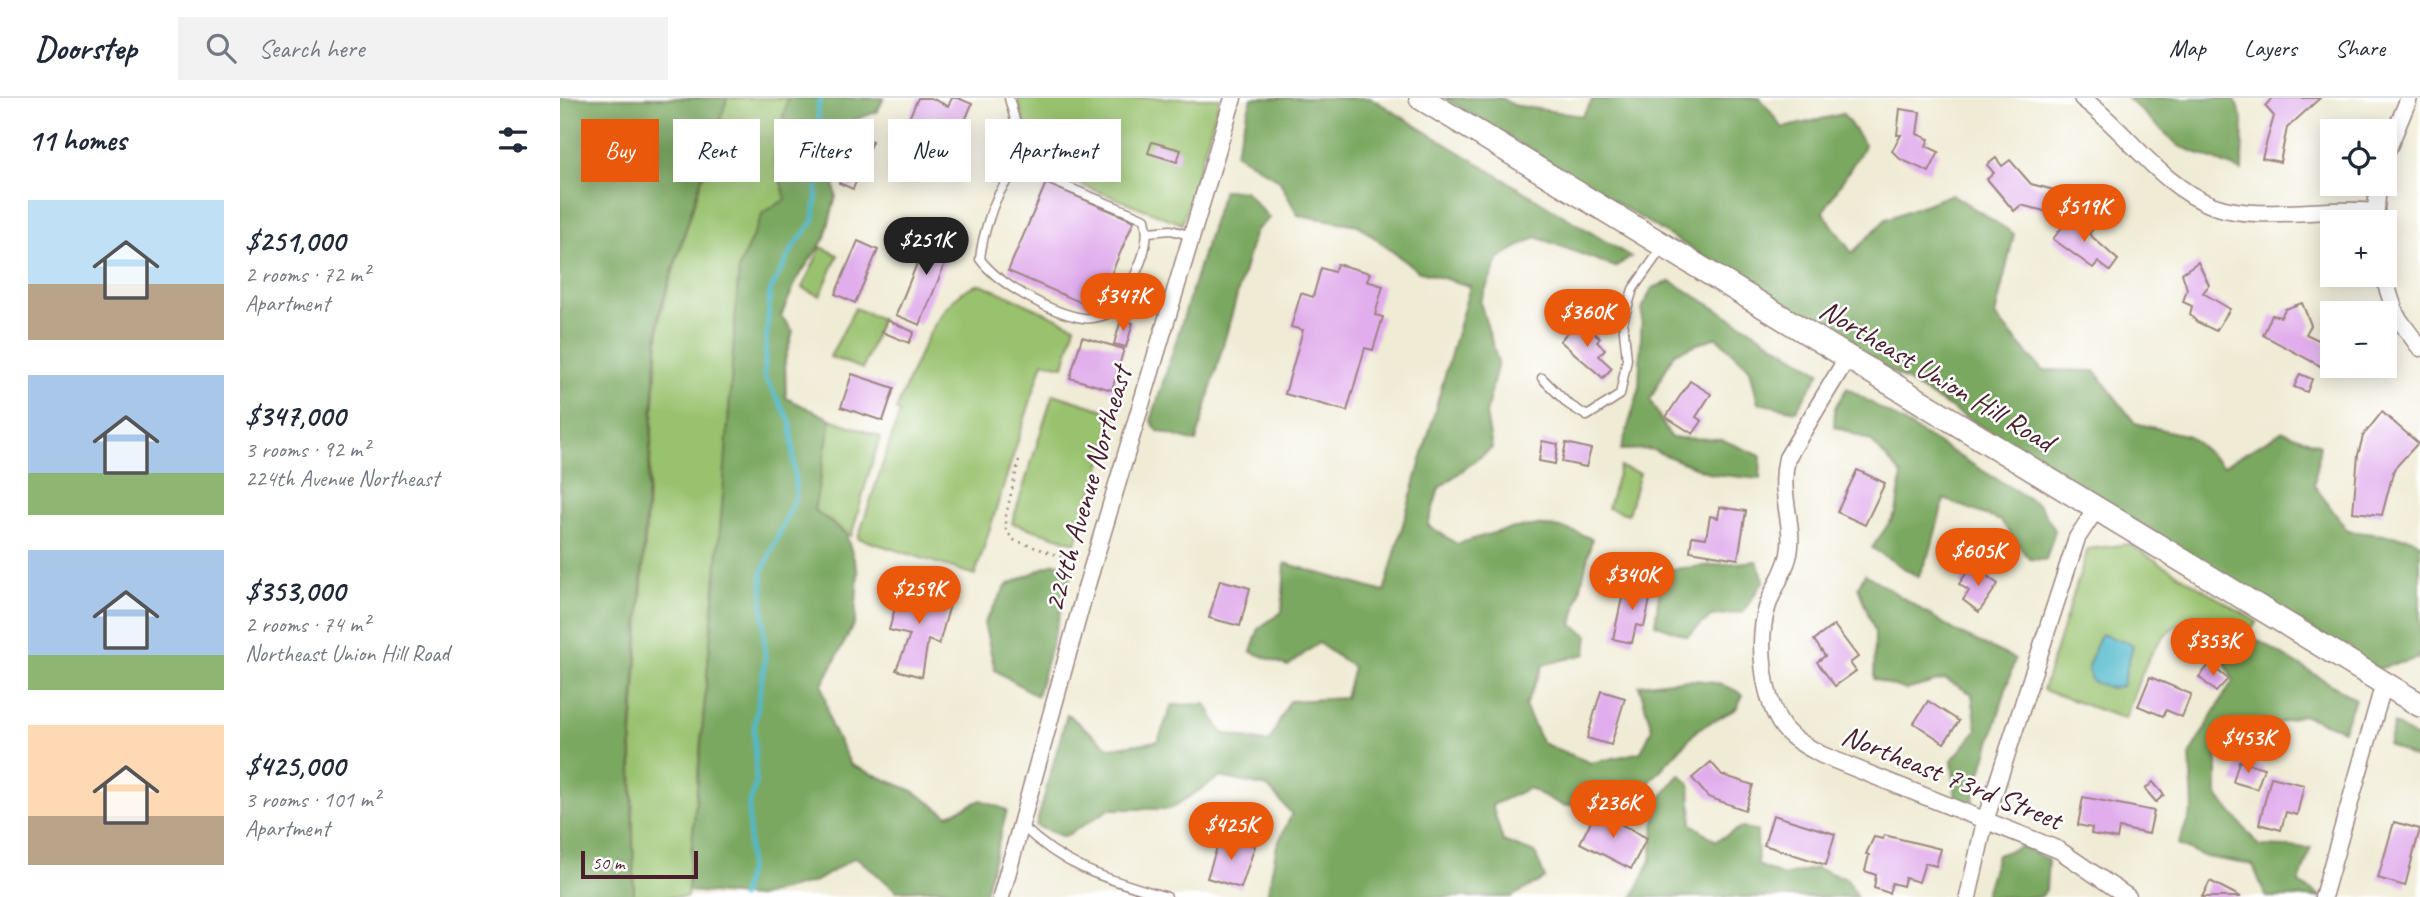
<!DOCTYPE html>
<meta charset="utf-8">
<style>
body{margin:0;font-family:Caveat,sans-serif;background:#f2f2f3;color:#1f2937;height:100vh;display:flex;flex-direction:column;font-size:26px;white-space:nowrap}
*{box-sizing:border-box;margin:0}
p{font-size:23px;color:#747a83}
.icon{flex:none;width:38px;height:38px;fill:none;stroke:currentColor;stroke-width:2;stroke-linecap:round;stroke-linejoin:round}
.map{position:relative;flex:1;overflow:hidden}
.drawer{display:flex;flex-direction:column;background:#fff;width:560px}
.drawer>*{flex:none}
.top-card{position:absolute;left:21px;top:21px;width:665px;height:63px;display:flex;gap:14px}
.buttons{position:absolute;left:1760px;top:21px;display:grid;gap:14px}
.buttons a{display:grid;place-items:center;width:77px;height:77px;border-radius:0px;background:#fff;box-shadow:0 4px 18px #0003;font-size:35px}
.scale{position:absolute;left:21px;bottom:18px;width:117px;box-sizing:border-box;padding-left:7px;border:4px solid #4a1f2b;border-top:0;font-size:19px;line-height:24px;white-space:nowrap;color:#4a1f2b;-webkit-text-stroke:5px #fff;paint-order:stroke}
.price{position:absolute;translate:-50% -60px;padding:0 16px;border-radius:24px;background:#ea580c;color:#fff;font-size:23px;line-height:46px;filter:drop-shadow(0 2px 4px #0008)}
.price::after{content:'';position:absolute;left:50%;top:42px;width:21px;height:16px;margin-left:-10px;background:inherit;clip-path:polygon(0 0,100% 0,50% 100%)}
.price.active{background:#222;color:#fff}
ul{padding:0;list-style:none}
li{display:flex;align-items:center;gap:21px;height:175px;padding:0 28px}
li span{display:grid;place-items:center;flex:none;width:196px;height:140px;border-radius:0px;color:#555}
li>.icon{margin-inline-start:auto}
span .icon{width:84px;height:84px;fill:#fffc;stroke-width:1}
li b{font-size:30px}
h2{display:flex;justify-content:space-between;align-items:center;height:84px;padding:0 28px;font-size:30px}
.tag{padding:0 24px;border-radius:0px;background:#fff;box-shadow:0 4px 18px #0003;font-size:24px;line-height:63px}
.tag.active{background:#ea580c;color:#fff}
header{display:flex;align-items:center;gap:42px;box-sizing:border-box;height:98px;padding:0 35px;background:#fff;border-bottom:2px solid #e0e1e3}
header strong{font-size:33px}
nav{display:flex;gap:38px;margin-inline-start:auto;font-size:24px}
.search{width:490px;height:63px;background:#f2f2f3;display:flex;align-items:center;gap:18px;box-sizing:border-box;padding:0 24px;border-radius:0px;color:#747a83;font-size:26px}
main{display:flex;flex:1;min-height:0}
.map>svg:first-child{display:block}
</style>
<header>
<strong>Doorstep</strong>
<div class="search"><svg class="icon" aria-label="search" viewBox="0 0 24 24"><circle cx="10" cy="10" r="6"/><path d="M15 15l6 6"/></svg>Search here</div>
<nav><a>Map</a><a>Layers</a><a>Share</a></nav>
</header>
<main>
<section class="drawer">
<h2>11 homes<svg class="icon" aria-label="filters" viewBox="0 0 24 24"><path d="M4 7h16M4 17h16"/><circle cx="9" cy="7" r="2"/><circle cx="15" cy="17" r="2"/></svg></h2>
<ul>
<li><span style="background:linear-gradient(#bfe0f5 60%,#b9a48a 0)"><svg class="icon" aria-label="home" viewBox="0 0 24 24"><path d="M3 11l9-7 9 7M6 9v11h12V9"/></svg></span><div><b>$251,000</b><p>2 rooms · 72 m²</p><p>Apartment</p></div></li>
<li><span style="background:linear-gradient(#a9c7e8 70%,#8fb573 0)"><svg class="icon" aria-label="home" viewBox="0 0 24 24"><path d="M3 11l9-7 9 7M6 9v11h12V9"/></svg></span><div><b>$347,000</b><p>3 rooms · 92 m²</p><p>224th Avenue Northeast</p></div></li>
<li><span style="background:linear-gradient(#a9c7e8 75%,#8fb573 0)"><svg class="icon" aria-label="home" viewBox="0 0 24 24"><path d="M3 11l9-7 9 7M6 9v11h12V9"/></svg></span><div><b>$353,000</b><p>2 rooms · 74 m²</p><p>Northeast Union Hill Road</p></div></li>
<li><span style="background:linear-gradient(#ffd9b3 65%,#b9a48a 0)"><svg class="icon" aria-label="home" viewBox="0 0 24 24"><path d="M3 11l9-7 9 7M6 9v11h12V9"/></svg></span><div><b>$425,000</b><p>3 rooms · 101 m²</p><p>Apartment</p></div></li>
</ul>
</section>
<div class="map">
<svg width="1860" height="799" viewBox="0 0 1860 799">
<rect width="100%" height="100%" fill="#fff"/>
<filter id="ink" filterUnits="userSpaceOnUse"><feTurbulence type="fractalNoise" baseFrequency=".0143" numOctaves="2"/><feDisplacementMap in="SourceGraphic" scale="14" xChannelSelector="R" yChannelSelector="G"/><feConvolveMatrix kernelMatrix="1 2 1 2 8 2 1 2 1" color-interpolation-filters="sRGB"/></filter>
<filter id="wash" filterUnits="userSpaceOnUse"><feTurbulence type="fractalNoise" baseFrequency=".00686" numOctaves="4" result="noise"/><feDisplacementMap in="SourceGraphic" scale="28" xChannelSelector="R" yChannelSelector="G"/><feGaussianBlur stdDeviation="1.57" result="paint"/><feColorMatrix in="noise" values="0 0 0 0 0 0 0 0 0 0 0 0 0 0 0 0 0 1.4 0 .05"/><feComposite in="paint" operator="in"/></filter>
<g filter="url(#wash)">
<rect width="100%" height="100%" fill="#efebd4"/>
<g fill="#99c26e" stroke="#72704c" stroke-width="2">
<polygon points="167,0 228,0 214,60 227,101 203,115 179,169 163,398 127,799 74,799 72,640 100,216"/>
<polygon points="457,0 660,0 622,126 498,78 474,56"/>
<polygon points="261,149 278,157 260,198 242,190"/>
<path d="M 421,186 L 515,228 L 504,268 L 483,264 L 415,477 L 298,440 L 340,314 L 336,312 C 352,275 378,193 421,186 Z"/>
<polygon points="295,210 321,221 303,271 270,259"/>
<polygon points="493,296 557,316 516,445 452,425"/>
<path d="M 271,321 L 321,339 C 308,371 302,404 291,438 L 254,412 Z"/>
<polygon points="1060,369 1080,375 1068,416 1048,410"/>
<path d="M 1569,446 L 1697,524 L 1688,536 L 1657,548 L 1618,527 C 1588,544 1577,590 1565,621 L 1483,592 L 1528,451 Z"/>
</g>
<g fill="#7aa861" stroke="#626446" stroke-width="2">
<polygon points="0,0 167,0 99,215 71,639 74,799 0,799"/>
<polygon points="228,0 324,0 317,14 276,28 269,47 276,98 265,140 237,181 221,218 233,233 225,262 226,300 271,321 254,412 286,436 298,474 295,524 262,587 271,628 291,667 353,693 388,717 421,702 447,712 424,799 379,791 337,793 296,759 254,784 197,799 128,793 163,398 179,169 203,115 226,101 214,60"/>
<path d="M 692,0 L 811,0 L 1071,159 L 1055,169 L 976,139 L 939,160 L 920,204 L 938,264 L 926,316 L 932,350 L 879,390 L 868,427 L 897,446 C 947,431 983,416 1032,441 L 1012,527 L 1028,537 L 1026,556 L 983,567 L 965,608 L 982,645 L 1031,665 L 1081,654 L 1092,631 L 1079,587 C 1115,582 1152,576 1183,597 L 1176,611 L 1138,631 L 1074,701 L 1003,708 L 969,690 L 932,707 L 943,743 L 975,755 L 985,780 L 951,799 L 707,799 L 717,747 L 732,716 L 708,689 L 660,679 L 610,711 L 550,711 L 504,739 L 476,728 L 507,616 L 550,650 L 598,643 L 612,607 L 646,606 L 662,635 L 709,645 L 729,603 L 785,600 L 793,569 L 758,545 L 728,568 L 691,554 L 699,530 L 722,514 L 725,465 L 824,494 L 910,188 L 858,173 L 798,127 L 738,117 L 719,82 L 675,55 Z"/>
<polygon points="885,0 941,0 953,7 1022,18 1034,0 1200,0 1223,30 1283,16 1305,47 1263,114 1292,155 1326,121 1392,96 1454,136 1435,218 1482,272 1535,273 1575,325 1629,338 1663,368 1723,333 1760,347 1754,387 1788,433 1850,440 1860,446 1860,560 1817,571"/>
<polygon points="1567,0 1674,0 1683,23 1682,73 1619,48"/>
<polygon points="663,92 685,93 709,120 695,133 636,344 598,333 591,323"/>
<polygon points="1111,183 1260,274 1236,313 1198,305 1190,271 1156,239 1114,255 1090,302 1111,340 1160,341 1201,358 1200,381 1152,376 1090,351 1061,352 1079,292 1082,211 1092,190"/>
<polygon points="1287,290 1479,407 1495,432 1486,462 1469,461 1441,423 1384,401 1371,451 1358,479 1312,450 1336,415 1342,377 1311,343 1274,328 1275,309"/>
<polygon points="1197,463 1204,482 1183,514 1152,518 1127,538 1095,526 1102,472"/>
<polygon points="494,465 513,469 477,598 435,572 424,525 447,487"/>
<polygon points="1305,476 1399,535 1455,561 1411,708 1396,701 1392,662 1417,632 1412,596 1385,581 1346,592 1314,581 1315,534 1298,489"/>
<polygon points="1688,536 1795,601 1783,632 1742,617 1707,629 1657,656 1657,697 1699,748 1751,750 1739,785 1762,799 1706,799 1693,767 1646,759 1618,747 1633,709 1630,656 1673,582 1657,548"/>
<polygon points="1834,626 1860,642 1860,663 1828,646"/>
<polygon points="1119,676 1130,686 1132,726 1156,743 1182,729 1197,733 1198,767 1223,778 1256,770 1287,781 1297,799 1073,799 1091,762 1097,705"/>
<polygon points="1462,748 1488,762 1486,792 1480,799 1424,799 1437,757"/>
</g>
<polygon fill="#4fb9cc" stroke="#4c6c7c" stroke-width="2" points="1541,536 1573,547 1562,588 1550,590 1531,583 1528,568"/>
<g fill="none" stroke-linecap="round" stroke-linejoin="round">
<polyline stroke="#4fb9cc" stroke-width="4.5" points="181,799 189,770 189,708 196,685 194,631 205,562 202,475 236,398 231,325 204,277 210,193 234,148 254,122 259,72 258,6 262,0"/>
</g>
<g id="blocks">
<g fill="#e1adec">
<polygon points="358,0 371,0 388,8 392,0 398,0 412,6 399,37 370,24 367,33 361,30 355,42 363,45 348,80 326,71"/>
<polygon points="1712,0 1760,0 1727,30 1720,64 1702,60 1714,18 1705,8"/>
<polygon points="1340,11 1360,14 1357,36 1369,41 1366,48 1379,54 1369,74 1340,61 1332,53 1341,37 1337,37"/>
<polygon points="297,37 312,43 293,91 279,85"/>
<polygon points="592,44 621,52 617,64 588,55"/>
<polygon points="1436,60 1442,68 1450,62 1471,86 1498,93 1492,115 1461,107 1454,113 1427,81 1434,75 1427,67"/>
<polygon points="486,85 574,123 536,211 448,173"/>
<polygon points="1513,115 1533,131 1529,136 1558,162 1550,173 1538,164 1533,170 1493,141"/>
<polygon points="371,131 395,141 360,227 336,217"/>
<polygon points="298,143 318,152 295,205 275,196"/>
<polygon points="1638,164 1649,187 1643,195 1670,211 1656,233 1637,224 1630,217 1632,208 1623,204 1627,191 1622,175"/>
<polygon points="777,166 810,175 807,183 823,188 815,217 823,219 813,252 805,250 787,313 725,296 743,232 731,229 741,195 753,199 761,170 774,174"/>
<polygon points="1742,205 1751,227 1746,236 1773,249 1764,270 1703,237 1712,217 1721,219 1725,211"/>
<polygon points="327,222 354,234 349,245 322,234"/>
<polygon points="561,222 573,225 566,249 554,246"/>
<polygon points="1014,227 1023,234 1027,229 1040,240 1037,244 1045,251 1039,258 1052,270 1043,280 1000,243"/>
<polygon points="522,239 564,251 552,292 510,280"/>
<polygon points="292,276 334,290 323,323 281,309"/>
<polygon points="1740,276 1752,281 1747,294 1734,289"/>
<polygon points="1130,283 1151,296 1136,319 1142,323 1133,336 1106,319"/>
<polygon points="1822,314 1858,345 1834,371 1822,417 1793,414 1798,357 1803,338"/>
<polygon points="982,343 998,346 995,366 979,363"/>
<polygon points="1006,345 1031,351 1026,369 1002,364"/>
<polygon points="1297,372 1325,385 1305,427 1277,414"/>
<polygon points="1160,409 1186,413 1178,461 1130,453 1132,438 1146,440 1150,418 1158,420"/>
<polygon points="1412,467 1438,486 1419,514 1403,502 1409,493 1399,486"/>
<polygon points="660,482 690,490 680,528 649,520"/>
<polygon points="1065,486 1092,492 1084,529 1076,527 1072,545 1053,541"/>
<polygon points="341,489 374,498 376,493 382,495 381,500 391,503 379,546 368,542 362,579 336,572 350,537 329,532"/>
<polygon points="1274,527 1298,559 1290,565 1296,573 1275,588 1257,564 1265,558 1254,542"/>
<polygon points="1650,566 1668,581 1656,594 1639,579"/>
<polygon points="1590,579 1631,596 1622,619 1606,612 1603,618 1578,608"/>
<polygon points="1041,593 1065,600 1051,647 1027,640"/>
<polygon points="1368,603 1399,623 1384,645 1354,625"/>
<polygon points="1679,663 1704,670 1697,691 1673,684"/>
<polygon points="1151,664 1162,677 1193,687 1185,712 1148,699 1132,680"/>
<polygon points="1711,679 1744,687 1737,717 1726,714 1721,732 1699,726"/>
<polygon points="1593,684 1604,697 1596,704 1585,691"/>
<polygon points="1523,699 1594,713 1589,736 1559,730 1557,741 1531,736 1532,730 1518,727"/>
<polygon points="1036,713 1087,740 1071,771 1020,745"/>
<polygon points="1213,717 1275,736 1266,767 1204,747"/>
<polygon points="1834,724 1860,731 1845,788 1818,780"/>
<polygon points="661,737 695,748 681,790 647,780"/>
<polygon points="1324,737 1381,751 1376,768 1365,765 1359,784 1345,780 1343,788 1332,785 1329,795 1314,790 1316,777 1305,773 1309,757 1306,756 1314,739 1323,741"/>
<polygon points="1650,783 1681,799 1642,799"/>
</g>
</g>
</g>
<g filter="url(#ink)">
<use href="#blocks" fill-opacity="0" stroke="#9c8580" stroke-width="2"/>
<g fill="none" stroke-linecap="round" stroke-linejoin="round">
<g stroke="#9c8580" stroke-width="11">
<g id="lane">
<polyline points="449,0 459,37 454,78"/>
<path d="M 471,74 L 585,121 C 593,151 571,183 559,211 C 548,216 535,222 523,220 C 491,215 438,186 420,161 C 422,141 435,88 454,78 C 459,76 466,75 471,74 Z"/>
<polyline points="588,134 611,132 632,138"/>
<polyline points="982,280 1008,306 1027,318 1060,297 1067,261 1063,224 1073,191 1102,150"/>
<path d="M 462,728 C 508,772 548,781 607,799"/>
</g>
</g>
<g stroke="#9c8580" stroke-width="19">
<g id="street">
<path d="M 1522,0 C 1566,32 1601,89 1654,108 C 1700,124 1765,108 1814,114"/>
<polyline points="1825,58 1849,0"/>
<polyline points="1815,124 1818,86"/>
<polyline points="1823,177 1836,217 1860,250"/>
<path d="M 1287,260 L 1227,360 C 1218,396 1235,426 1229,456 C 1225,475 1212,492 1207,510 C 1197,543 1203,596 1220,625 C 1229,640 1248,649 1262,657 L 1499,752 L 1568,799"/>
<polyline points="441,799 526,490 673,0"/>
<polyline points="1408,799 1425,723 1517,440 1536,411"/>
<polyline points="1763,799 1824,585"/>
</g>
</g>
<g stroke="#9c8580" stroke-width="26">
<polyline id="secondary" points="861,0 1860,607"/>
</g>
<polyline stroke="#9c8580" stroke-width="2.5" stroke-dasharray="2 5" stroke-linecap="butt" points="459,362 446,417 446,433 454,442 519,465"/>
<use href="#lane" stroke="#fff" stroke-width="8"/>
<use href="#street" stroke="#fff" stroke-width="16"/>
<use href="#secondary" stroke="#fff" stroke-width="23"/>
</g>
</g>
<g text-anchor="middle" stroke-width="5" stroke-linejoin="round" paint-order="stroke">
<g font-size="30" fill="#4a1f2b" stroke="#fff">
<text transform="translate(1377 277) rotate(31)" y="10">Northeast Union Hill Road</text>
<text transform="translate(527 391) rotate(-74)" y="10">224th Avenue Northeast</text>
<text transform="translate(1392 679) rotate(22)" y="10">Northeast 73rd Street</text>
</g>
</g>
</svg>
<div class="buttons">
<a><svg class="icon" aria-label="locate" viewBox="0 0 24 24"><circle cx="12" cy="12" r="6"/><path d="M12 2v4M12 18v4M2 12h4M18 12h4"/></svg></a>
<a>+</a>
<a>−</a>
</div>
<div class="scale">50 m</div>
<b class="price" style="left:1524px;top:146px">$519K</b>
<b class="price active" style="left:366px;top:179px">$251K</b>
<b class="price" style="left:563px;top:235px">$347K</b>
<b class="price" style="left:1027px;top:251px">$360K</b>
<b class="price" style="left:1418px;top:490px">$605K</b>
<b class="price" style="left:1072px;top:514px">$340K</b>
<b class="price" style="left:359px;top:528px">$259K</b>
<b class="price" style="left:1653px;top:580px">$353K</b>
<b class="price" style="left:1688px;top:677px">$453K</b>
<b class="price" style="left:1053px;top:742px">$236K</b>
<b class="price" style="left:671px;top:764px">$425K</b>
<div class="top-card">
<a class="tag active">Buy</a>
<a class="tag">Rent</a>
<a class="tag">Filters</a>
<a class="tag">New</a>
<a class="tag">Apartment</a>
</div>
</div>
</main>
